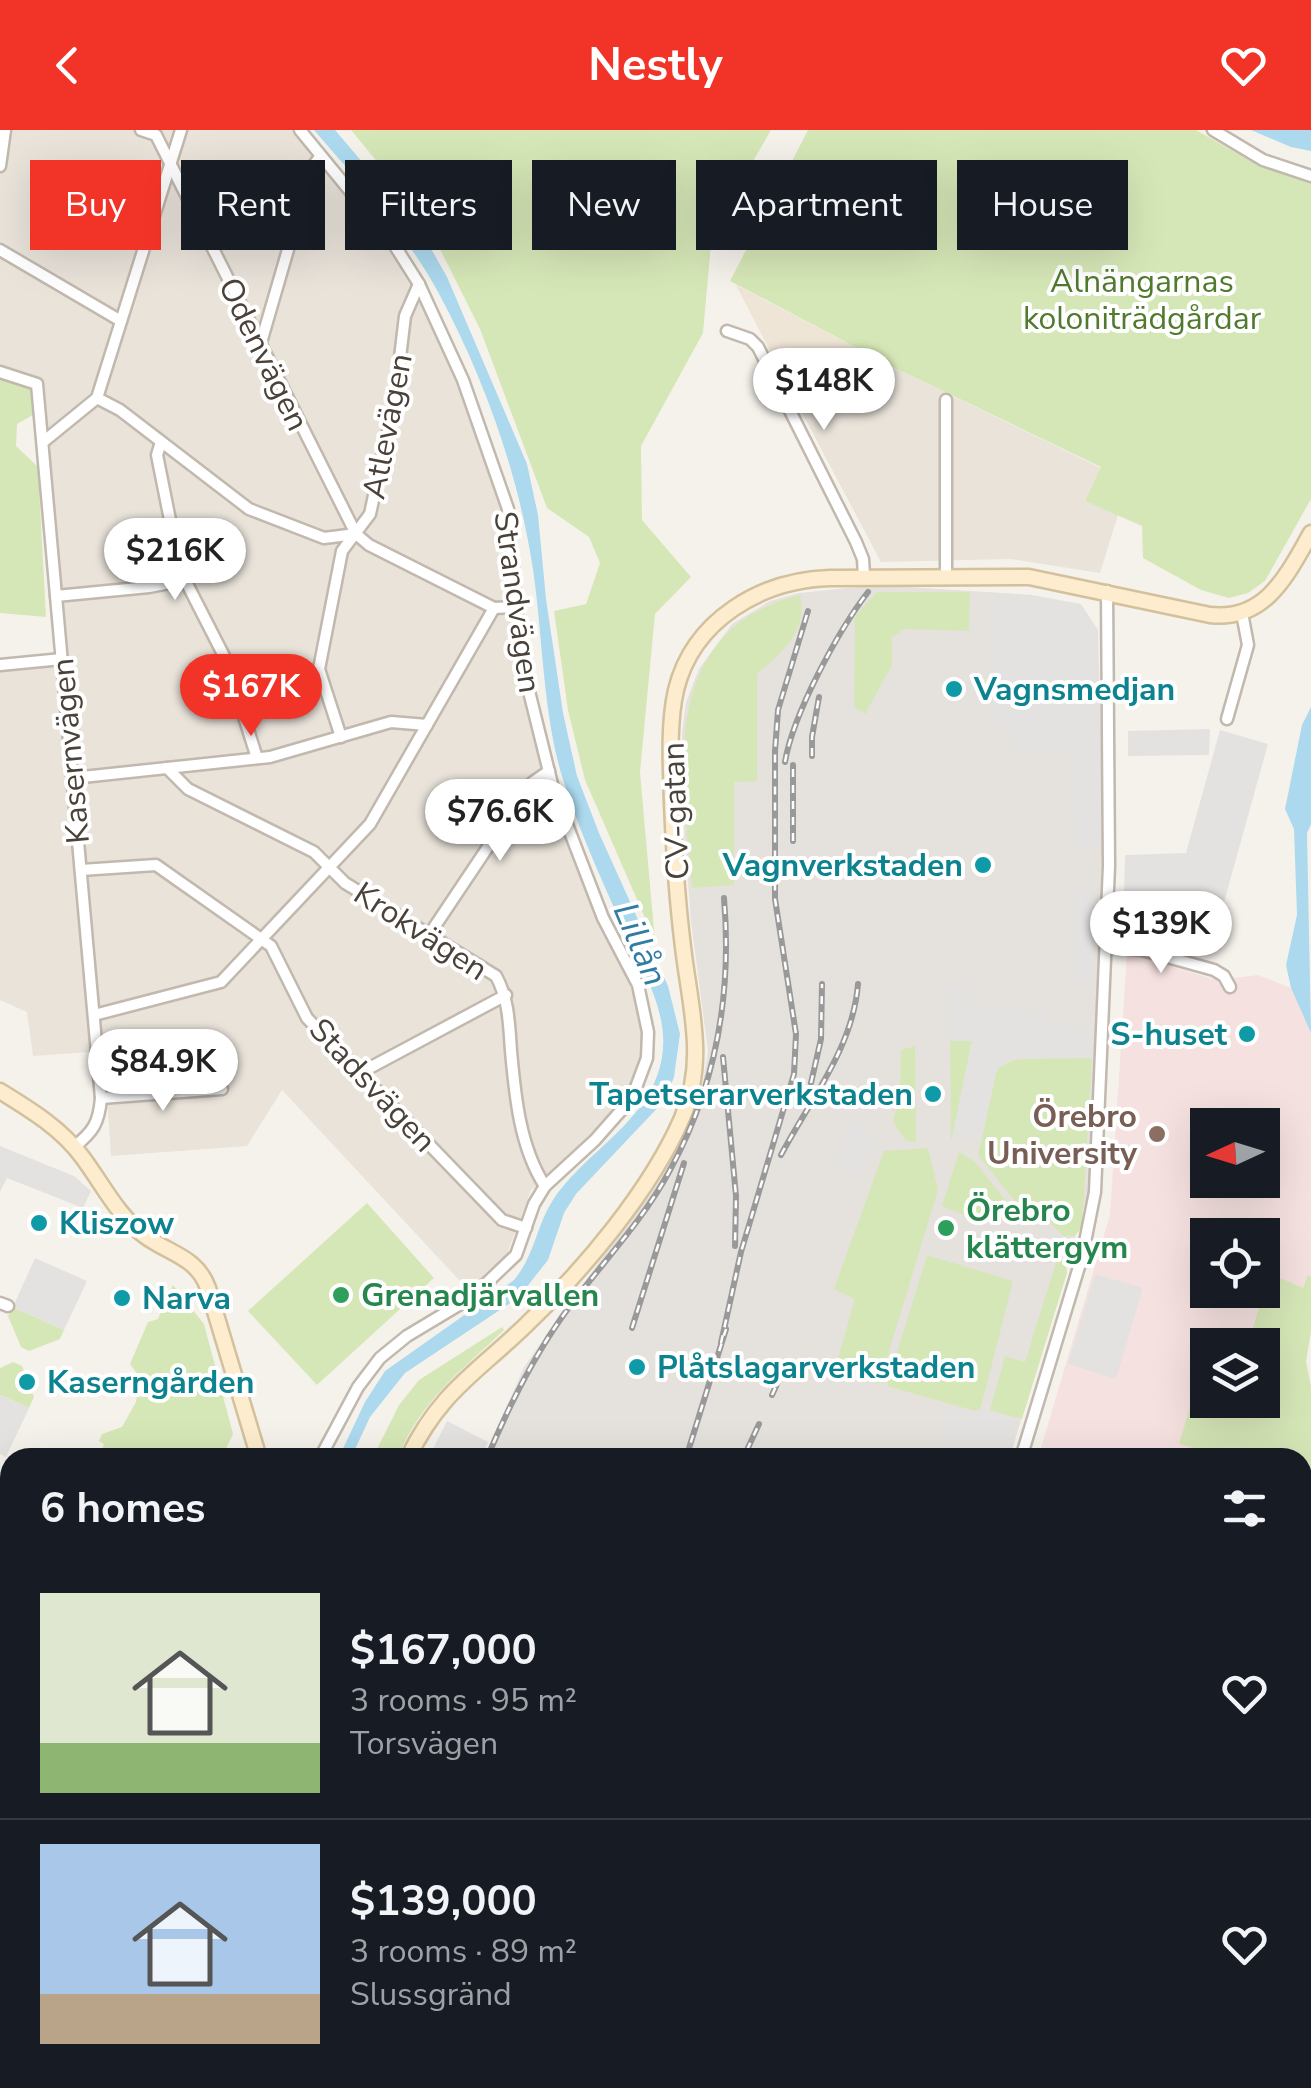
<!DOCTYPE html>
<meta charset="utf-8">
<style>
body{margin:0;font-family:"Nunito Sans",sans-serif;background:#20242c;color:#f1f3f6;height:100vh;display:flex;flex-direction:column;font-size:38px;white-space:nowrap}
*{box-sizing:border-box;margin:0}
p{font-size:32px;color:#9ea1a6}
.icon{flex:none;width:55px;height:55px;fill:none;stroke:currentColor;stroke-width:2;stroke-linecap:round;stroke-linejoin:round}
.map{position:relative;flex:1;overflow:hidden}
.details{position:absolute;left:0px;top:1318px;width:1312px;height:642px;display:flex;flex-direction:column;background:#171b24;border-radius:30px 30px 0 0;box-shadow:0 10px 40px #0002}
.details>*{flex:none}
.hud{position:absolute;left:30px;top:30px;width:1252px;height:90px;display:flex;gap:20px}
.needle{width:65px;rotate:266deg}
.controls{position:absolute;left:1190px;top:978px;display:grid;gap:20px}
.controls a{display:grid;place-items:center;width:90px;height:90px;border-radius:0px;background:#171b24;box-shadow:0 10px 40px #0002;font-size:50px}
.price{position:absolute;translate:-50% -85px;padding:0 22px;border-radius:35px;background:#fff;color:#222;font-size:32px;line-height:65px;filter:drop-shadow(0 2px 5px #0008)}
.price::after{content:'';position:absolute;left:50%;top:60px;width:30px;height:22px;margin-left:-15px;background:inherit;clip-path:polygon(0 0,100% 0,50% 100%)}
.price.active{background:#f13427;color:#fff}
ul{padding:0;list-style:none}
li{display:flex;align-items:center;gap:30px;height:250px;padding:0 40px}
li+li{border-top:2px solid #363941}
li span{display:grid;place-items:center;flex:none;width:280px;height:200px;border-radius:0px;color:#555}
li>.icon{margin-inline-start:auto}
span .icon{width:120px;height:120px;fill:#fffc;stroke-width:1}
li b{font-size:42px}
h2{display:flex;justify-content:space-between;align-items:center;height:120px;padding:0 40px;font-size:42px}
.chip{padding:0 35px;border-radius:0px;background:#171b24;box-shadow:0 10px 40px #0002;font-size:35px;line-height:90px}
.chip.active{background:#f13427;color:#fff}
header{display:flex;justify-content:space-between;align-items:center;height:130px;padding:0 40px;background:#f13427;color:#fff;font-size:45px;font-weight:700}
.map>svg:first-child{display:block}
</style>
<header><svg class="icon" aria-label="back" viewBox="0 0 24 24"><path d="M15 5l-7 7 7 7"/></svg>Nestly<svg class="icon" aria-label="heart" viewBox="0 0 24 24"><path d="M12 20l-8-8c-3-5 5-10 8-4 3-6 11-1 8 4z"/></svg></header>
<div class="map">
<svg width="1311" height="1958" viewBox="0 0 1311 1958">
<rect width="100%" height="100%" fill="#f5f2ec"/>
<g fill="#e9e3da">
<polygon points="0,0 292,0 386,111 439,205 492,339 507,403 514,526 545,641 587,755 643,888 643,931 624,976 591,1011 531,1060 501,1140 473,1165 282,960 247,1016 111,1026 104,921 33,926 27,882 0,870 0,539 64,533 40,251 0,238"/>
<polygon points="895,238 1101,338 1085,371 1118,385 1100,443 1011,429 881,432 801,281"/>
<polygon points="0,1407 10,1411 10,1852 0,1846"/>
<polygon points="68,1950 175,1950 175,1958 69,1958"/>
<polygon points="200,1950 662,1950 668,1958 199,1958"/>
</g>
<g fill="#e5e1dd">
<polygon points="876,455 1032,465 1081,474 1098,500 1103,694 1090,1057 1010,1327 484,1328 524,1237 669,1034 702,958 708,921 691,791 682,676 682,603 686,572 699,539 732,494 770,471 799,463"/>
<polygon points="688,1950 768,1950 771,1958 694,1958"/>
</g>
<polygon fill="#eee5d6" points="736,155 895,238 802,283"/>
<g fill="#f5e1e0" fill-rule="evenodd">
<path d="M 1127,823 L 1216,850 L 1258,845 L 1291,858 L 1311,903 L 1311,1201 L 1306,1231 L 1311,1257 L 1311,1569 L 1303,1575 L 1302,1328 L 1038,1328 L 1110,1085 ZM 1208,995 L 1262,995 L 1262,1050 L 1208,1050 ZM 1208,1105 L 1262,1105 L 1262,1160 L 1208,1160 ZM 1208,1215 L 1262,1215 L 1262,1270 L 1208,1270 Z"/>
<polygon points="891,1950 1271,1950 1295,1958 889,1958"/>
</g>
<g fill="#d6e7b7">
<polygon points="351,0 771,0 712,103 703,203 641,316 642,390 691,447 655,484 640,642 655,811 585,650 568,580 554,481 586,474 600,433 589,407 547,378 480,199 426,91"/>
<polygon points="808,0 1196,0 1257,35 1311,51 1311,369 1265,451 1248,463 1229,468 1201,460 1143,428 1142,396 1085,371 1101,337 895,238 730,151"/>
<polygon points="0,249 30,259 33,285 17,294 16,316 38,337 46,487 0,483"/>
<polygon points="877,462 970,462 969,501 905,499 892,507 892,535 865,584 854,577 855,486"/>
<path d="M 800,465 C 809,500 782,523 757,544 L 757,651 L 734,652 L 734,755 L 692,758 C 682,643 656,501 800,465 Z"/>
<polygon points="950,911 972,911 951,1012"/>
<polygon points="915,916 916,1012 906,1011 893,992 900,960 901,920"/>
<path d="M 1092,928 L 1082,1096 L 1075,1106 L 1063,1106 L 1043,1085 L 1033,1094 L 978,1025 C 983,1006 989,950 998,938 C 1010,923 1072,928 1092,928 Z"/>
<polygon points="928,1018 938,1060 879,1254 835,1239 855,1169 834,1159 884,1021"/>
<polygon points="959,1022 975,1032 1025,1095 976,1082 974,1089 942,1076"/>
<polygon points="367,1073 434,1148 317,1255 248,1181"/>
<polygon points="927,1125 1013,1151 984,1265 980,1278 975,1281 887,1256"/>
<polygon points="1058,1126 1066,1133 1067,1143 1022,1289 990,1280 1005,1226 1025,1232"/>
<polygon points="1269,1143 1303,1158 1308,1145 1311,1147 1311,1201 1306,1231 1311,1257 1311,1362 1303,1360 1302,1328 1226,1327 1179,1314 1191,1274 1218,1282 1222,1270 1262,1270 1262,1215 1248,1215"/>
<polygon points="173,1155 204,1194 233,1304 222,1327 98,1328 104,1314 99,1311 102,1304 122,1297 136,1272 140,1248 130,1234 148,1192 158,1189"/>
<polygon points="13,1177 64,1200 60,1209 29,1221 21,1217 8,1186"/>
<path d="M 502,1197 L 504,1200 C 460,1242 422,1269 398,1327 L 373,1327 L 399,1275 L 419,1250 Z"/>
<polygon points="13,1232 22,1236 34,1267 29,1278 0,1265 0,1238"/>
<polygon points="1311,1457 1311,1569 1303,1575 1303,1466"/>
<polygon points="1311,1605 1311,1802 1302,1797 1302,1610"/>
<polygon points="0,1861 10,1866 10,1950 63,1951 50,1957 0,1956"/>
</g>
<g fill="#e4e2e0">
<polygon points="993,466 1033,466 1081,475 1097,500 1100,692 1097,718 1076,718 1073,624 1014,624 1014,598 994,598"/>
<polygon points="1210,599 1209,625 1128,626 1128,601"/>
<polygon points="1220,600 1268,614 1211,819 1123,802 1125,725 1186,723"/>
<polygon points="1075,759 1096,759 1094,853 1075,853"/>
<polygon points="968,853 968,870 978,870 978,875 1022,879 1023,884 1047,884 1047,895 1073,894 1074,903 1092,902 1092,928 1015,929 997,939 981,1013 953,1006 972,911 950,911 949,854"/>
<polygon points="849,991 864,996 862,1002 878,1008 863,1049 833,1038"/>
<polygon points="0,1016 74,1046 91,1061 83,1078 7,1048 0,1062"/>
<polygon points="35,1128 87,1151 64,1200 13,1177"/>
<polygon points="1095,1144 1143,1158 1116,1249 1068,1234"/>
<polygon points="0,1265 29,1278 6,1327 0,1324"/>
<polygon points="944,1277 982,1284 983,1280 1017,1290 1006,1327 937,1327 945,1302 938,1299"/>
<polygon points="447,1291 488,1312 482,1327 429,1327"/>
<polygon points="892,1950 1001,1950 1005,1958 890,1958"/>
</g>
<g fill="#acd9ee">
<path d="M 314,0 L 335,0 L 421,101 L 447,147 L 527,334 L 538,385 L 546,469 L 563,583 L 577,646 L 599,703 L 668,856 L 680,904 L 674,947 L 665,970 L 576,1064 L 564,1083 L 548,1130 L 518,1168 L 405,1243 L 370,1287 L 351,1328 L 339,1327 L 365,1272 L 385,1241 L 514,1150 C 535,1125 536,1096 553,1070 C 587,1019 651,992 662,927 C 670,880 638,832 620,791 C 599,744 576,693 561,643 C 542,576 543,503 532,433 C 517,340 483,245 438,162 C 406,103 358,51 314,0 Z"/>
<polygon points="1251,0 1311,0 1311,21 1291,17"/>
<polygon points="1311,577 1311,694 1307,703 1311,903 1291,858 1286,835 1297,785 1294,699 1285,679 1302,595"/>
</g>
<g fill="none" stroke-linecap="round" stroke-linejoin="round">
<polyline stroke="#acd9ee" stroke-width="18" points="187,1950 187,1958"/>
<g stroke="#c1b8ae" stroke-width="15">
<g id="street">
<polyline points="141,0 156,5 356,404"/>
<polyline points="300,0 395,116 419,154 463,250 508,379 520,525 553,658 603,788 638,855 648,902 647,928 632,968 595,1010 545,1056 534,1074 516,1125 472,1167 407,1206 380,1228 358,1257 320,1328"/>
<polyline points="1213,0 1263,30 1311,46"/>
<polyline points="0,36 5,0"/>
<polyline points="0,120 121,191"/>
<polyline points="727,201 750,209 758,217 856,412 863,429 864,447"/>
<polyline points="260,216 312,37 321,26"/>
<path d="M 0,242 L 37,254 L 101,968 C 99,993 93,1002 74,1017"/>
<polyline points="97,268 120,280 249,379 324,408 356,404 369,415 494,478 516,477"/>
<polyline points="946,270 946,447"/>
<polyline points="43,312 97,268 181,0"/>
<polyline points="161,312 157,325 180,440 226,530 257,628"/>
<polyline points="56,466 149,457 185,450"/>
<polyline points="0,535 62,529"/>
<polyline points="1227,589 1248,515 1242,483"/>
<polyline points="341,607 319,539 342,421 370,384 395,269 405,186 419,154"/>
<path d="M 167,638 L 188,659 L 314,722 L 345,753 L 496,846 C 509,870 509,894 511,921 C 515,966 520,1018 545,1056"/>
<polyline points="73,648 270,627 391,592 427,595"/>
<polyline points="81,740 156,735 271,816 307,888 502,1090 526,1098"/>
<polyline points="429,805 524,663 533,652 549,641"/>
<polyline points="1107,817 1142,820 1214,840 1224,846 1230,857"/>
<polyline points="94,885 221,852 370,694 494,478"/>
<polyline points="360,943 506,865"/>
<polyline points="101,968 222,959"/>
<polyline points="0,1173 8,1176"/>
<polyline points="1021,1328 1082,1127 1095,1062 1109,736 1107,461"/>
<polyline points="0,1567 10,1571"/>
<polyline points="1310,1648 1311,1650"/>
<polyline points="1302,1690 1311,1669"/>
<polyline points="0,1696 10,1695"/>
<polyline points="1302,1702 1311,1723"/>
<polyline points="0,1849 10,1856"/>
<polyline points="79,1950 80,1958"/>
<polyline points="205,1950 205,1958"/>
<polyline points="173,1958 173,1950"/>
<polyline points="336,1958 337,1950"/>
<polyline points="600,1958 612,1950"/>
<polyline points="852,1958 854,1950"/>
<polyline points="870,1958 873,1950"/>
<polyline points="1248,1958 1251,1950"/>
</g>
</g>
<g stroke="#d3c09d" stroke-width="19">
<g id="secondary">
<path d="M 0,961 C 31,980 62,999 83,1028 C 103,1055 118,1086 145,1106 C 170,1124 197,1127 208,1158 L 259,1328"/>
<path d="M 408,1328 C 440,1261 478,1242 528,1193 C 584,1139 651,1060 682,988 C 707,931 690,877 683,817 C 677,769 674,722 672,673 C 671,637 668,595 676,560 C 693,490 761,450 830,448 L 1029,447 L 1210,485 C 1266,491 1287,445 1311,403"/>
<polyline points="671,1950 678,1958"/>
</g>
</g>
<use href="#street" stroke="#fff" stroke-width="10"/>
<use href="#secondary" stroke="#fdedce" stroke-width="14"/>
<g stroke="#999" stroke-width="6">
<g id="rail">
<polyline points="812,626 812,607 819,567"/>
<path d="M 785,632 C 793,584 838,501 868,462"/>
<polyline points="793,711 793,635"/>
<polyline points="723,927 736,1066 735,1116"/>
<polyline points="811,953 821,909 822,854"/>
<path d="M 781,1025 C 810,970 853,918 858,854"/>
<polyline points="632,1198 684,1033"/>
<polyline points="721,1213 741,1122 794,944 796,904 775,769 775,621 778,580 808,481"/>
<polyline points="772,1265 783,1241"/>
<polyline points="747,1320 759,1294"/>
<path d="M 487,1328 C 508,1278 531,1231 562,1187 C 597,1138 642,1093 670,1040 C 716,956 732,863 724,768"/>
<polyline points="686,1328 726,1199"/>
<polyline points="782,1950 784,1958"/>
</g>
</g>
<use href="#rail" stroke="#fff" stroke-width="2.5" stroke-dasharray="8" stroke-linecap="butt"/>
</g>
<g fill="#0f9aa8" stroke="#fff" stroke-width="4">
<circle cx="954" cy="559" r="10"/>
<circle cx="983" cy="735" r="10"/>
<circle cx="1247" cy="904" r="10"/>
<circle cx="933" cy="964" r="10"/>
<circle cx="39" cy="1093" r="10"/>
<circle cx="122" cy="1168" r="10"/>
<circle cx="637" cy="1237" r="10"/>
<circle cx="27" cy="1252" r="10"/>
</g>
<circle fill="#8d6e63" stroke="#fff" stroke-width="4" cx="1157" cy="1004" r="10"/>
<g fill="#2e9e5b" stroke="#fff" stroke-width="4">
<circle cx="946" cy="1098" r="10"/>
<circle cx="341" cy="1165" r="10"/>
</g>
<g text-anchor="middle" stroke-width="8" stroke-linejoin="round" paint-order="stroke">
<g font-size="32" fill="#517a2e" stroke="#fff">
<text x="1142" y="162">Alnängarnas<tspan x="1142" dy="37">koloniträdgårdar</tspan></text>
</g>
<g font-size="32" fill="#4a4239" stroke="#fff">
<text transform="translate(264 224) rotate(64)" y="11">Odenvägen</text>
<text transform="translate(387 296) rotate(-79)" y="11">Atlevägen</text>
<text transform="translate(518 472) rotate(82)" y="11">Strandvägen</text>
<text transform="translate(70 621) rotate(-95)" y="11">Kasernvägen</text>
<text transform="translate(675 681) rotate(-92)" y="11">CV-gatan</text>
<text transform="translate(421 801) rotate(33)" y="11">Krokvägen</text>
<text transform="translate(373 955) rotate(47)" y="11">Stadsvägen</text>
</g>
<g font-size="32" font-weight="bold" fill="#0d838f" stroke="#fff" text-anchor="start">
<text x="974" y="570">Vagnsmedjan</text>
<text x="963" y="746" text-anchor="end">Vagnverkstaden</text>
<text x="1227" y="915" text-anchor="end">S-huset</text>
<text x="913" y="975" text-anchor="end">Tapetserarverkstaden</text>
<text x="59" y="1104">Kliszow</text>
<text x="142" y="1179">Narva</text>
<text x="657" y="1248">Plåtslagarverkstaden</text>
<text x="47" y="1263">Kaserngården</text>
</g>
<g font-size="32" font-weight="bold" fill="#785e54" stroke="#fff" text-anchor="end">
<text x="1137" y="997">Örebro<tspan x="1137" dy="37">University</tspan></text>
</g>
<g font-size="32" font-weight="bold" fill="#27864d" stroke="#fff" text-anchor="start">
<text x="966" y="1091">Örebro<tspan x="966" dy="37">klättergym</tspan></text>
<text x="361" y="1176">Grenadjärvallen</text>
</g>
<g font-size="35" font-style="italic" fill="#317ca3" stroke="#fff">
<text transform="translate(641 814) rotate(67)" y="12">Lillån</text>
</g>
</g>
</svg>
<div class="controls">
<a><svg class="needle" viewBox="-14 -14 28 28"><path d="M0-13l5 13h-10z" fill="#e53935"/><path d="M0 13l5-13h-10z" fill="#9ea1a6"/></svg></a>
<a><svg class="icon" aria-label="locate" viewBox="0 0 24 24"><circle cx="12" cy="12" r="6"/><path d="M12 2v4M12 18v4M2 12h4M18 12h4"/></svg></a>
<a><svg class="icon" aria-label="layers" viewBox="0 0 24 24"><path d="M12 4l9 5-9 5-9-5zM3 14l9 5 9-5"/></svg></a>
</div>
<b class="price" style="left:824px;top:303px">$148K</b>
<b class="price" style="left:175px;top:473px">$216K</b>
<b class="price active" style="left:251px;top:609px">$167K</b>
<b class="price" style="left:500px;top:734px">$76.6K</b>
<b class="price" style="left:1161px;top:846px">$139K</b>
<b class="price" style="left:163px;top:984px">$84.9K</b>
<div class="hud">
<a class="chip active">Buy</a>
<a class="chip">Rent</a>
<a class="chip">Filters</a>
<a class="chip">New</a>
<a class="chip">Apartment</a>
<a class="chip">House</a>
</div>
<section class="details">
<h2>6 homes<svg class="icon" aria-label="filters" viewBox="0 0 24 24"><path d="M4 7h16M4 17h16"/><circle cx="9" cy="7" r="2"/><circle cx="15" cy="17" r="2"/></svg></h2>
<ul>
<li><span style="background:linear-gradient(#dfe7d0 75%,#8fb573 0)"><svg class="icon" aria-label="home" viewBox="0 0 24 24"><path d="M3 11l9-7 9 7M6 9v11h12V9"/></svg></span><div><b>$167,000</b><p>3 rooms · 95 m²</p><p>Torsvägen</p></div><svg class="icon" aria-label="heart" viewBox="0 0 24 24"><path d="M12 20l-8-8c-3-5 5-10 8-4 3-6 11-1 8 4z"/></svg></li>
<li><span style="background:linear-gradient(#a9c7e8 75%,#b9a48a 0)"><svg class="icon" aria-label="home" viewBox="0 0 24 24"><path d="M3 11l9-7 9 7M6 9v11h12V9"/></svg></span><div><b>$139,000</b><p>3 rooms · 89 m²</p><p>Slussgränd</p></div><svg class="icon" aria-label="heart" viewBox="0 0 24 24"><path d="M12 20l-8-8c-3-5 5-10 8-4 3-6 11-1 8 4z"/></svg></li>
</ul>
</section>
</div>
